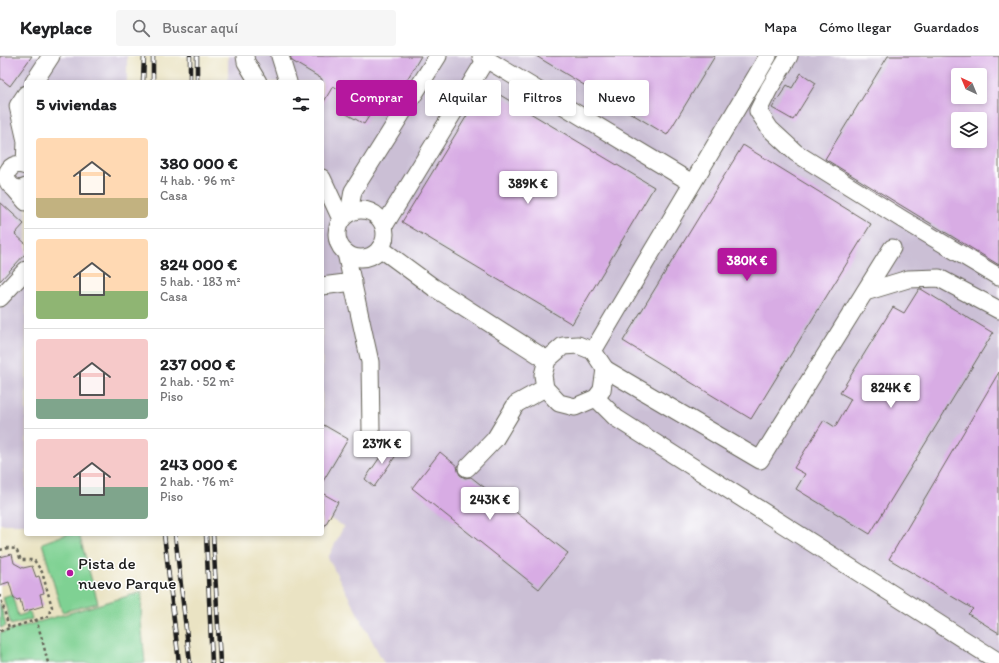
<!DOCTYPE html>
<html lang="es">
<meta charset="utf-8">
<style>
body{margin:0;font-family:Itim,sans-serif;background:#f6f6f6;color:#202124;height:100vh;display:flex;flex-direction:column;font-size:15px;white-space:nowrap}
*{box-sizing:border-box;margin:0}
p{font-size:13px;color:#757577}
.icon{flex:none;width:22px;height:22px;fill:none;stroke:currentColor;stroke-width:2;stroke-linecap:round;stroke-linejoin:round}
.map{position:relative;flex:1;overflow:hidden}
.drawer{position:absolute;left:24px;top:24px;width:300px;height:456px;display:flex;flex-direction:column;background:#fff;border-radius:4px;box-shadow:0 2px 6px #0003}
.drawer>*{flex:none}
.top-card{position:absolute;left:336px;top:24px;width:380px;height:36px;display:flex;gap:8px}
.needle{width:26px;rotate:316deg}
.buttons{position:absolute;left:951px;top:12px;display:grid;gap:8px}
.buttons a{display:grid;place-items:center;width:36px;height:36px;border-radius:4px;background:#fff;box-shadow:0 2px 6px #0003;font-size:20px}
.price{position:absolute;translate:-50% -34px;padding:0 9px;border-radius:4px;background:#fff;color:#222;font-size:13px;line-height:26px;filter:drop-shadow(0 1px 2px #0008)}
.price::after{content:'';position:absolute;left:50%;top:24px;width:12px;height:9px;margin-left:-6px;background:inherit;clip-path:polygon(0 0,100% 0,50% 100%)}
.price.active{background:#b5179e;color:#fff}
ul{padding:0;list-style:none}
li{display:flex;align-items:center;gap:12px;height:100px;padding:0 12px}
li+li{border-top:1px solid #e0e0e0}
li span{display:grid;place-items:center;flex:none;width:112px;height:80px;border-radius:4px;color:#555}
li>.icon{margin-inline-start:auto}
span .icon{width:48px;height:48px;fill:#fffc;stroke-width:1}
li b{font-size:17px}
h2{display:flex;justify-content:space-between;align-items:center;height:48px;padding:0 12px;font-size:17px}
.tag{padding:0 14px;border-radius:4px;background:#fff;box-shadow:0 2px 6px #0003;font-size:14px;line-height:36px}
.tag.active{background:#b5179e;color:#fff}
header{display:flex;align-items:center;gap:24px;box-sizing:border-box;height:56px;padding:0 20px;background:#fff;border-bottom:1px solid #e0e0e0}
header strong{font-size:19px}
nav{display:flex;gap:22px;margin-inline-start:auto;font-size:14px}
.search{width:280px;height:36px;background:#f6f6f6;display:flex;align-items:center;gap:10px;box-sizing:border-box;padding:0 14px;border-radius:4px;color:#757577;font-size:15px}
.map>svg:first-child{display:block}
</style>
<header>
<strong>Keyplace</strong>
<div class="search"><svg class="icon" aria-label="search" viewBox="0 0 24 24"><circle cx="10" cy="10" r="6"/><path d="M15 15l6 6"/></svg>Buscar aquí</div>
<nav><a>Mapa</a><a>Cómo llegar</a><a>Guardados</a></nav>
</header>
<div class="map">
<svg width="999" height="607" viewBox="0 0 999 607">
<rect width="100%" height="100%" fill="#fff"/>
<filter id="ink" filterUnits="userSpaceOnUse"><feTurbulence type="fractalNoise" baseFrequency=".025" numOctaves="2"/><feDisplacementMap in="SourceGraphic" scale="8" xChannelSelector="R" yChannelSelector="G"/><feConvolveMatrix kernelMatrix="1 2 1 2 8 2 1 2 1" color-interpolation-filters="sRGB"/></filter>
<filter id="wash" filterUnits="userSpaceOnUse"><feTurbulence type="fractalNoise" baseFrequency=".012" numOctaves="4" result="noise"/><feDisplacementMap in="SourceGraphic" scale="16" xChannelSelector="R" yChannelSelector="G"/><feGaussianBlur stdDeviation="0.9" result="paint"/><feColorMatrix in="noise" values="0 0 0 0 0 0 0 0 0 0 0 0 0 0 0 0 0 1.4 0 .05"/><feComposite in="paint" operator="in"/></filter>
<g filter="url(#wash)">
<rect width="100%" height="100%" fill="#eae3c3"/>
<g fill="#cbbfd5" fill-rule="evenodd">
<polygon points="0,0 127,0 127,26 26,26 26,468 0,468"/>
<path d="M 228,0 L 999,0 L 999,607 L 384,607 L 328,502 L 344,470 L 322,459 L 322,26 L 228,26 ZM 958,19 L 980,19 L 980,41 L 958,41 ZM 958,63 L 980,63 L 980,85 L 958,85 Z"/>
</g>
<g fill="#7fd193" stroke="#4e7658">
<polygon points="67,478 79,478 98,547 62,556 42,487"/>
<polygon points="142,536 141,564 145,607 0,607 0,577"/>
<polygon points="12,538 18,560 30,556 32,563 11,569 3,541"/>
<polygon points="0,547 6,570 0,572"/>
</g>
<g id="blocks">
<g fill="#d8ace4" fill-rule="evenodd">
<polygon points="0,0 32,0 10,30 0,22"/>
<polygon points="290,0 421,0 385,61 373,54 364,68 343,56 352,41 333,30 322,49 322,23 292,5"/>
<polygon points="536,0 715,0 667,79"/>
<path d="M 888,0 L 999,0 L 999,209 L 825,103 ZM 958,19 L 980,19 L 980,41 L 958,41 ZM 958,63 L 980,63 L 980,85 L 958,85 Z"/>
<polygon points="801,17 816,27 793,64 772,52 787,29 792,32"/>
<polygon points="485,30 654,131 572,268 402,166"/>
<polygon points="743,89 871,168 751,363 623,285"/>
<polygon points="0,146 24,168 15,178 26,188 26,197 0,225"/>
<polygon points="919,233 921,233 993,277 870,478 796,433 805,418 794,412 824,364 835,371 851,343 840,337 893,251 904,257"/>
<polygon points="999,316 999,577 968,558 973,553 889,503"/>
<polygon points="322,368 348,383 322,427"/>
<polygon points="389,388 399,395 374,431 365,423"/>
<polygon points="440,396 457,410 458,415 460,419 465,422 471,421 568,497 539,533 412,432"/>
<polygon points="322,437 338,446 322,475"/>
<polygon points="12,498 14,507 23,512 32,510 36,521 39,520 44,537 40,538 43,550 23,556 20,543 17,544 16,543 14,543 9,526 0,529 0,501"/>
</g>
</g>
</g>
<g filter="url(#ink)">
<use href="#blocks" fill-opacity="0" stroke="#646256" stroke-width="1"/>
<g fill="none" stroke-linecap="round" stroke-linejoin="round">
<g stroke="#646256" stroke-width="19">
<g id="minor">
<polyline points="245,0 246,6 258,26"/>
<polyline points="280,0 288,26"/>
<polyline points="481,0 692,127"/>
<polyline points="789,0 769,33 758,55 770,73 796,97 902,163 999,221"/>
<polyline points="34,26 51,0"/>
<polyline points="25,109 26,85 18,50 26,38"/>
<path d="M 26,110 C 16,106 9,110 6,120 C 8,130 16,136 26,131"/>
<polyline points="322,122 341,163"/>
<polyline points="14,132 26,146"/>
<circle cx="361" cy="178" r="24"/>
<polyline points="349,157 353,135 438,0"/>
<polyline points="384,170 486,3"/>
<polyline points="380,192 433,231 547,304"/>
<polyline points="346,197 370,306 371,375"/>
<polyline points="322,230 353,226"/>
<polyline points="865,236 908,223 939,222 999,254"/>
<polyline points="0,242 26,214"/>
<polygon points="578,289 593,295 605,313 602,334 596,342 575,351 559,347 545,332 543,319 547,304 563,290"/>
<polyline points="593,295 768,0"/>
<polyline points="605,313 760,404 892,192"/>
<polyline points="596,342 616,362 999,606"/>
<polyline points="467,412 495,383 516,348 545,332"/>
</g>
</g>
<g stroke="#646256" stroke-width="2.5" stroke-dasharray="3 3" stroke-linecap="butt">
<polyline points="0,494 8,492 16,493 21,504 34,504 42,516 52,551 50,554 49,560 0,575"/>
<polyline points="0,539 9,572"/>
<polyline points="36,563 42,583 48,607"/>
</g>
<use href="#minor" stroke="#fff" stroke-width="17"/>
<g stroke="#1c1c1c" stroke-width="4.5">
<g id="rail">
<polyline points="190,0 190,26"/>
<polyline points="197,0 197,26"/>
<polyline points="143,26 144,0"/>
<polyline points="153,26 153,0"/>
<polyline points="164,478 179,607"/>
<polyline points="175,478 190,607"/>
<polyline points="206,478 212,607"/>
<polyline points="213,478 220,607"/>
</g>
</g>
<use href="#rail" stroke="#fff" stroke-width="3" stroke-dasharray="9" stroke-linecap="butt"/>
</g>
</g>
<circle fill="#b5179e" stroke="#fff" stroke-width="1.5" cx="70" cy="517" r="4"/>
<g text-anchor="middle" stroke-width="3" stroke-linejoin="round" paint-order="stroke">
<g font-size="17" fill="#1c1c1c" stroke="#fff" text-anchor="start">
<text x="78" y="513">Pista de<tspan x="78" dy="20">nuevo Parque</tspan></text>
</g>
</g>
</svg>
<div class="buttons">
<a><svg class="needle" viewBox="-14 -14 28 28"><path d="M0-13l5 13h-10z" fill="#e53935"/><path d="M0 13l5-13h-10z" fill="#757577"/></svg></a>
<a><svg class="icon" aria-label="layers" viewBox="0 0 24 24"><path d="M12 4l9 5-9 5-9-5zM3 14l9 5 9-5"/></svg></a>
</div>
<b class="price" style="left:528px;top:149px">389K €</b>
<b class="price active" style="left:747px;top:226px">380K €</b>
<b class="price" style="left:891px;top:353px">824K €</b>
<b class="price" style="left:382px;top:409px">237K €</b>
<b class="price" style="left:490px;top:465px">243K €</b>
<div class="top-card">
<a class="tag active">Comprar</a>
<a class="tag">Alquilar</a>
<a class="tag">Filtros</a>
<a class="tag">Nuevo</a>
</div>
<section class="drawer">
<h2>5 viviendas<svg class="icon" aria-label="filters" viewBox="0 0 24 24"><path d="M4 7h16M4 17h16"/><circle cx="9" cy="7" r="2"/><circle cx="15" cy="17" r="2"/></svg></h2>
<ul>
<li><span style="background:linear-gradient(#ffd9b3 75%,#c2b280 0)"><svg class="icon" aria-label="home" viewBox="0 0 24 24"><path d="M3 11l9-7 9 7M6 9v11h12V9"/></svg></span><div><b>380 000 €</b><p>4 hab. · 96 m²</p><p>Casa</p></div></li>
<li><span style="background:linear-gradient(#ffd9b3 65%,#8fb573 0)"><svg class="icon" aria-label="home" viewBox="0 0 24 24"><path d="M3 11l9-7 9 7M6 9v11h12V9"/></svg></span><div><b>824 000 €</b><p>5 hab. · 183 m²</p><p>Casa</p></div></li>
<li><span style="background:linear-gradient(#f6c9c9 75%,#7fa58c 0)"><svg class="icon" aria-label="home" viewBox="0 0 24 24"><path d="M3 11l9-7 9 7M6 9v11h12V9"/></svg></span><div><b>237 000 €</b><p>2 hab. · 52 m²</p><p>Piso</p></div></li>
<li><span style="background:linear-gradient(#f6c9c9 60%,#7fa58c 0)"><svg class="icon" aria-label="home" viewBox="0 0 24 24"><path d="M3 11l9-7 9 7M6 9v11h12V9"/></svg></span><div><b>243 000 €</b><p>2 hab. · 76 m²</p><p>Piso</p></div></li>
</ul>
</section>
</div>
